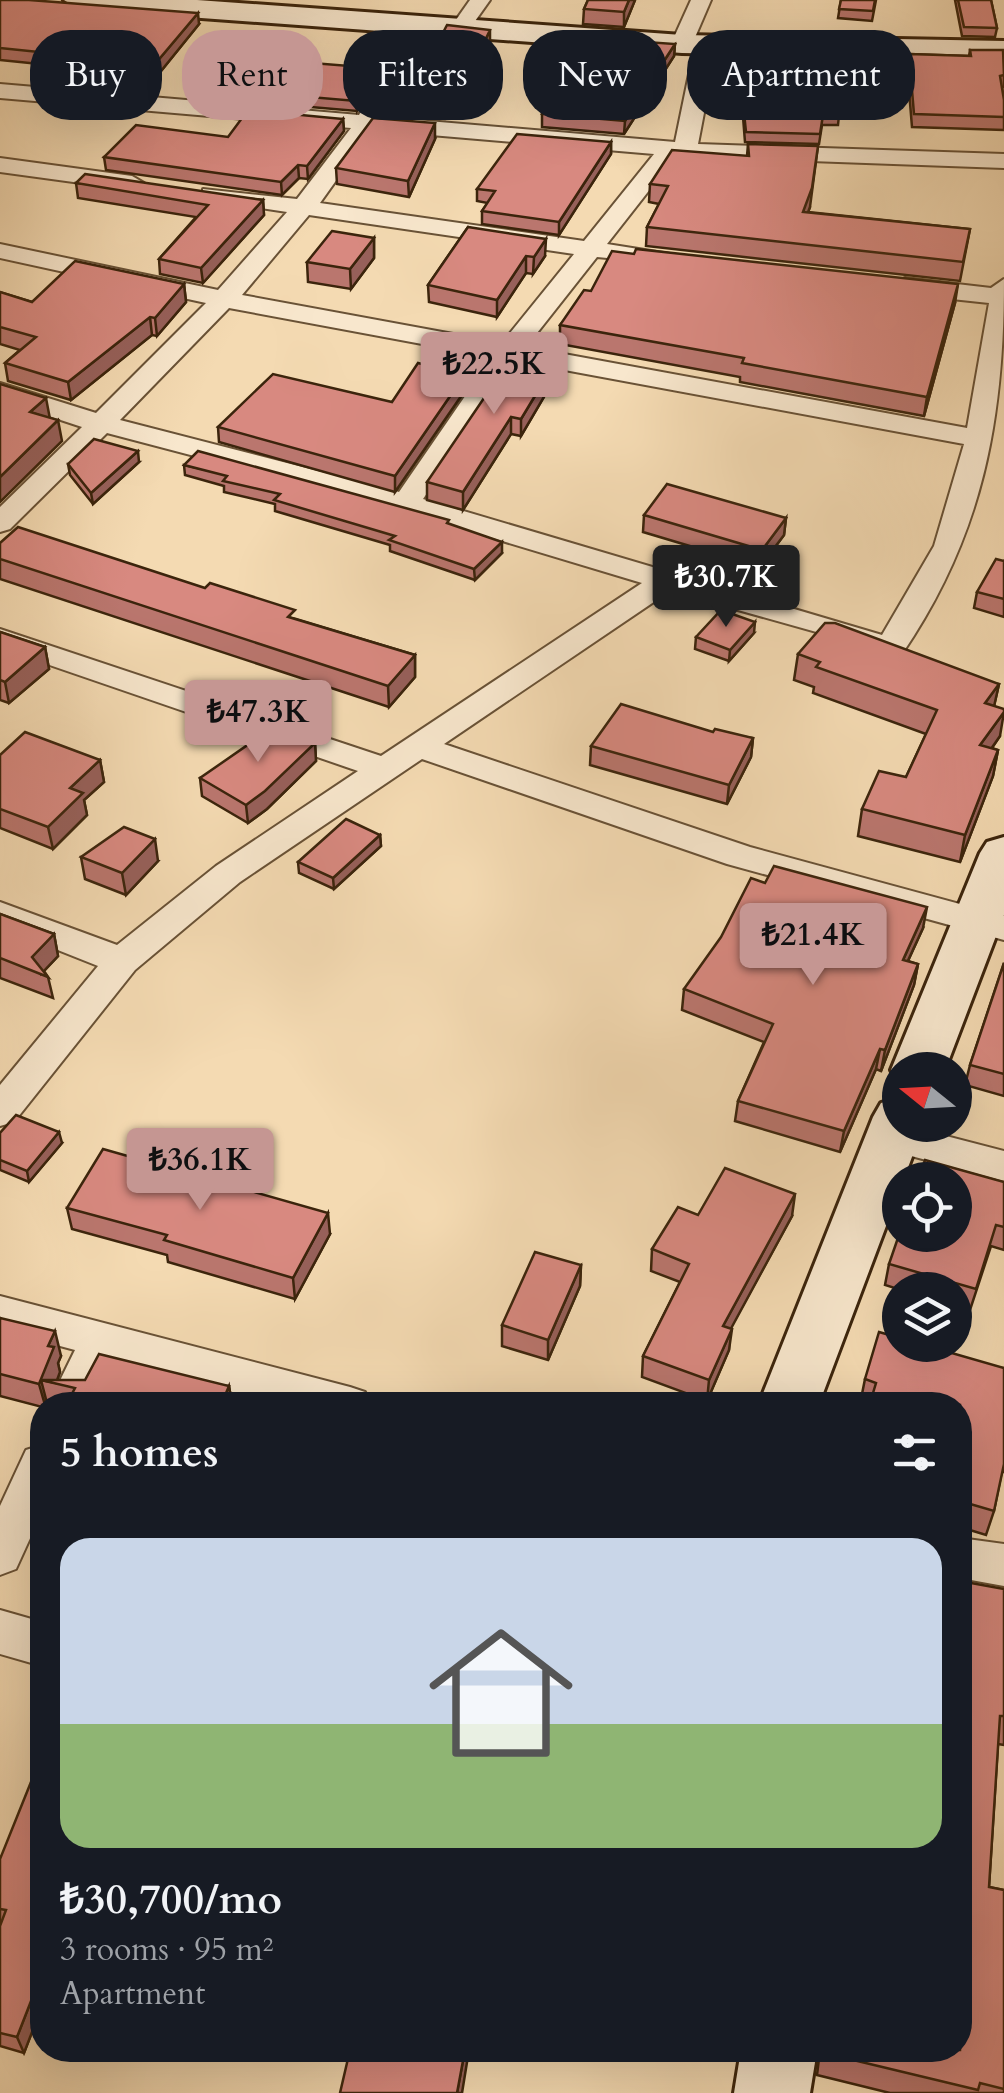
<!DOCTYPE html>
<meta charset="utf-8">
<style>
body{margin:0;font-family:Cardo,serif;background:#242831;color:#f1f3f6;height:100vh;display:flex;flex-direction:column;font-size:38px;white-space:nowrap}
*{box-sizing:border-box;margin:0}
p{font-size:32px;color:#9ea1a6}
.icon{flex:none;width:55px;height:55px;fill:none;stroke:currentColor;stroke-width:2;stroke-linecap:round;stroke-linejoin:round}
.map{position:relative;flex:1;overflow:hidden}
.details{position:absolute;left:30px;top:1392px;width:942px;height:670px;display:flex;flex-direction:column;background:#171b24;border-radius:40px;box-shadow:0 10px 40px #0002}
.details>*{flex:none}
.hud{position:absolute;left:30px;top:30px;width:945px;height:90px;display:flex;gap:20px}
.needle{width:65px;rotate:288deg}
.buttons{position:absolute;left:882px;top:1052px;display:grid;gap:20px}
.buttons a{display:grid;place-items:center;width:90px;height:90px;border-radius:50%;background:#171b24;box-shadow:0 10px 40px #0002;font-size:50px}
.price{position:absolute;translate:-50% -85px;padding:0 22px;border-radius:10px;background:#c59692;color:#111;font-size:32px;line-height:65px;filter:drop-shadow(0 2px 5px #0008)}
.price::after{content:'';position:absolute;left:50%;top:60px;width:30px;height:22px;margin-left:-15px;background:inherit;clip-path:polygon(0 0,100% 0,50% 100%)}
.price.on{background:#222;color:#fff}
ul{padding:0;list-style:none}
li{display:grid;align-content:center;gap:20px;height:530px;padding:0 30px}
li+li{border-top:2px solid #363941}
li span{display:grid;place-items:center;height:310px;border-radius:30px;color:#555}
li>.icon{margin-inline-start:auto}
span .icon{width:180px;height:180px;fill:#fffc;stroke-width:1}
li b{font-size:42px}
h2{display:flex;justify-content:space-between;align-items:center;height:120px;padding:0 30px;font-size:42px}
.tag{padding:0 35px;border-radius:40px;background:#171b24;box-shadow:0 10px 40px #0002;font-size:35px;line-height:90px}
.tag.on{background:#c59692;color:#111}
.map>svg:first-child{display:block}
</style>
<div class="map">
<svg width="1004" height="2093" viewBox="0 0 1004 2093">
<rect width="100%" height="100%" fill="#f4dab2"/>
<filter id="stains"><feTurbulence type="fractalNoise" baseFrequency=".002" numOctaves="4"/><feColorMatrix values="0 0 0 0 .2 0 0 0 0 .09 0 0 0 0 .02 0 0 0 .5 -.17"/></filter>
<radialGradient id="worn" r=".72"><stop offset=".6" stop-color="#630" stop-opacity="0"/><stop offset="1" stop-color="#630" stop-opacity=".3"/></radialGradient>
<g fill="none" stroke-linecap="round" stroke-linejoin="round">
<g stroke="#695236" stroke-width="4">
<g id="street">
<polygon points="470,0 490,0 468,31 454,31 451,27"/>
<polygon points="691,0 711,0 690,49 674,49 671,44"/>
<path d="M 420,18 L 430,24 L 381,117 L 675,142 L 695,45 L 706,39 L 717,45 L 698,144 L 1004,154 L 1004,168 L 676,156 L 607,244 L 670,254 L 673,259 L 670,264 L 597,257 L 526,347 L 967,428 L 989,303 L 905,294 L 892,286 L 905,278 L 991,288 L 1004,279 C 1004,420 983,535 902,654 L 880,654 L 877,649 L 670,591 L 444,744 L 750,847 L 1004,916 L 1004,940 L 727,864 L 422,759 L 240,882 L 135,970 L 14,1122 L 0,1126 L 0,1085 L 98,966 L 0,927 L 0,902 L 117,945 L 216,866 L 358,771 L 0,648 L 0,629 L 381,756 L 642,583 L 396,509 L 107,433 L 10,529 L 0,532 L 0,507 L 82,427 L 0,400 L 0,383 L 96,413 L 206,303 L 0,258 L 0,244 L 218,290 L 287,212 L 203,199 L 203,189 L 297,199 L 351,128 L 0,98 L 0,84 L 359,115 L 410,24 ZM 372,130 L 654,154 L 584,241 L 320,203 ZM 309,215 L 574,254 L 502,343 L 242,295 ZM 229,308 L 492,357 L 399,492 L 120,420 ZM 516,361 L 964,444 L 934,546 L 882,635 L 423,499 Z"/>
<polygon points="0,158 132,176 144,183 132,190 0,172"/>
<polygon points="892,1122 1004,1151 1004,1181 878,1147 873,1137 878,1127"/>
<polygon points="0,1296 350,1387 365,1392 372,1405 281,1405 112,1360 92,1405 48,1405 75,1350 0,1330"/>
<polygon points="42,1445 42,1512 16,1569 0,1575 0,1506 26,1450"/>
<polygon points="960,1538 1004,1544 1004,1586 960,1578"/>
<polygon points="0,1610 42,1622 42,1666 0,1654"/>
</g>
</g>
<g stroke="#3b240c" stroke-width="6">
<g id="secondary">
<polygon points="64,0 197,0 682,35 1004,41 1004,59 682,53 78,9"/>
<polygon points="1004,837 1004,915 945,1070 900,1070 899,1084 891,1070 980,853 987,842"/>
<polygon points="900,1097 900,1125 924,1125 822,1396 826,1405 766,1405 762,1396 873,1117 881,1103"/>
<polygon points="741,2050 817,2050 810,2093 734,2093"/>
</g>
</g>
<use href="#street" fill="#f8e7cd" fill-rule="evenodd"/>
<use href="#secondary" fill="#f8e7cd" fill-rule="evenodd"/>
</g>
<g fill="#ba766e" stroke="#3b240c" stroke-width="2.5">
<polygon points="0,0 199,24 157,76 0,60"/>
<polygon points="588,0 635,0 624,27 583,24 584,9"/>
<polygon points="841,0 876,0 872,21 838,18"/>
<polygon points="955,0 991,0 997,28 995,37 962,36"/>
<polygon points="675,44 674,56 624,134 542,127 542,114"/>
<polygon points="490,45 472,83 462,82 445,119 387,114 386,99 425,67"/>
<polygon points="970,50 1004,57 1004,87 1002,87 1004,100 1004,130 912,127 907,66 909,54 969,56"/>
<polygon points="747,52 839,115 838,125 822,125 819,144 745,142 742,104"/>
<polygon points="375,78 357,111 264,103 263,93"/>
<polygon points="343,119 344,131 308,179 299,178 282,195 106,170 104,157"/>
<polygon points="435,139 409,197 337,184 336,168"/>
<polygon points="611,142 611,154 559,235 482,224 482,211 488,203 477,201 477,189"/>
<polygon points="748,144 810,207 808,212 970,229 960,281 646,246 647,227 659,204 649,202 650,184 747,156"/>
<polygon points="76,183 263,200 264,215 203,283 160,274 159,259 196,217 78,198"/>
<polygon points="468,227 545,256 533,274 526,273 497,317 429,302 428,285"/>
<polygon points="374,238 374,258 351,289 308,282 307,262"/>
<polygon points="184,284 186,302 157,336 152,335 71,400 8,381 5,363 20,350 0,344 0,292 32,302"/>
<polygon points="591,291 955,303 924,416 740,382 740,377 560,344 560,325"/>
<polygon points="486,344 486,360 395,492 219,442 218,427 392,402 426,365"/>
<polygon points="559,356 558,373 521,436 511,434 463,510 427,500 427,482"/>
<polygon points="139,462 93,504 70,475 68,464"/>
<polygon points="184,465 449,524 502,553 475,580 390,551 390,545 275,511 275,504 224,492 224,486 185,475"/>
<polygon points="644,515 786,518 784,535 760,567 643,532"/>
<polygon points="0,543 296,619 415,655 415,677 389,707 0,579"/>
<polygon points="1004,561 1004,617 974,608 977,592"/>
<polygon points="0,632 45,647 49,669 9,703 0,700"/>
<polygon points="754,633 729,661 695,649 696,637"/>
<polygon points="798,654 999,684 994,706 1000,736 992,748 998,750 993,776 960,862 858,836 862,809 906,777 926,734 813,693 814,687 794,680"/>
<polygon points="713,732 753,738 751,757 727,804 590,765 591,746"/>
<polygon points="315,743 316,761 267,809 248,823 202,796 200,778"/>
<polygon points="0,755 100,760 104,782 84,800 87,815 53,849 0,828"/>
<polygon points="380,835 381,846 334,889 299,873 298,862"/>
<polygon points="81,857 158,861 126,895 85,879"/>
<polygon points="0,914 54,934 58,956 44,971 48,977 53,998 0,978"/>
<polygon points="923,928 908,961 918,964 914,985 881,1071 876,1069 840,1152 735,1121 738,1101 764,1042 682,1010 684,989"/>
<polygon points="1004,963 1004,1096 965,1085 970,1065"/>
<polygon points="0,1133 62,1143 29,1182 0,1170"/>
<polygon points="1004,1182 1004,1250 991,1246 970,1310 955,1306 955,1290 901,1290 885,1285 889,1264"/>
<polygon points="67,1208 330,1234 295,1299 168,1262 167,1255 72,1229"/>
<polygon points="698,1215 792,1216 730,1329 729,1350 707,1401 642,1377 643,1356 680,1282 651,1271 652,1249"/>
<polygon points="581,1265 580,1286 548,1360 502,1346 502,1325"/>
<polygon points="0,1318 61,1356 58,1363 60,1372 57,1380 229,1386 232,1405 48,1405 47,1403 47,1405 42,1405 42,1407 0,1396"/>
<polygon points="1004,1368 1004,1472 1002,1471 994,1511 986,1535 960,1527 960,1405 860,1404 865,1379"/>
<polygon points="1004,1589 1004,1745 998,1744 989,1887 1004,1890 1004,2093 890,2093 817,2075 820,2050 960,2050"/>
<polygon points="42,1784 42,2006 24,2053 0,2046 0,1859"/>
</g>
<g fill="#97605a" stroke="#3b240c" stroke-width="2.5">
<polygon points="629,0 635,0 624,27 624,12"/>
<polygon points="198,13 199,24 157,76 155,64"/>
<polygon points="490,30 490,45 472,83 472,68"/>
<polygon points="675,44 674,56 624,134 625,121"/>
<polygon points="461,67 462,82 445,119 444,104"/>
<polygon points="375,68 375,78 357,111 356,101"/>
<polygon points="343,119 344,131 308,179 307,166"/>
<polygon points="435,123 435,139 409,197 408,181"/>
<polygon points="611,142 611,154 559,235 559,222"/>
<polygon points="818,146 810,207 801,231 803,212"/>
<polygon points="298,165 299,178 282,195 281,182"/>
<polygon points="263,200 264,215 203,283 201,268"/>
<polygon points="374,238 374,258 351,289 350,269"/>
<polygon points="546,239 545,256 533,274 534,257"/>
<polygon points="526,256 526,273 497,317 497,300"/>
<polygon points="184,284 186,302 157,336 155,318"/>
<polygon points="958,284 955,303 924,416 927,397"/>
<polygon points="150,317 152,335 71,400 68,382"/>
<polygon points="486,344 486,360 395,492 395,476"/>
<polygon points="559,356 558,373 521,436 521,419"/>
<polygon points="46,398 50,419 30,412"/>
<polygon points="511,417 511,434 463,510 463,492"/>
<polygon points="58,420 62,441 0,502 0,477"/>
<polygon points="138,451 139,462 93,504 91,493"/>
<polygon points="786,518 784,535 760,567 762,550"/>
<polygon points="502,542 502,553 475,580 474,569"/>
<polygon points="755,622 754,633 729,661 730,650"/>
<polygon points="45,647 49,669 9,703 5,682"/>
<polygon points="415,655 415,677 389,707 388,686"/>
<polygon points="999,684 993,711 985,703"/>
<polygon points="1004,712 1000,736 975,772 980,745"/>
<polygon points="753,738 751,757 727,804 729,785"/>
<polygon points="315,743 316,761 267,809 248,823 246,805"/>
<polygon points="998,750 993,776 960,862 965,835"/>
<polygon points="100,760 104,782 84,800 87,815 53,849 48,827 70,788"/>
<polygon points="380,835 381,846 334,889 333,878"/>
<polygon points="155,839 158,861 126,895 122,873"/>
<polygon points="927,907 923,928 899,980 903,960"/>
<polygon points="54,934 58,956 41,974 32,957"/>
<polygon points="918,964 914,985 881,1071 885,1050"/>
<polygon points="880,1049 876,1069 840,1152 844,1131"/>
<polygon points="59,1132 62,1143 29,1182 27,1171"/>
<polygon points="795,1194 792,1216 721,1347 723,1326"/>
<polygon points="328,1213 330,1234 295,1299 293,1278"/>
<polygon points="581,1265 580,1286 548,1360 548,1340"/>
<polygon points="732,1329 729,1350 707,1401 709,1380"/>
<polygon points="55,1331 61,1356 58,1363 60,1372 56,1383 41,1380 47,1403 45,1405 39,1384 48,1346"/>
<polygon points="229,1386 232,1405 221,1405"/>
<polygon points="40,1978 42,1984 42,2006 24,2053 17,2037"/>
<polygon points="465,2050 469,2050 462,2093 457,2093"/>
</g>
<g fill="#d88980" stroke="#3b240c" stroke-width="2.5">
<polygon points="0,0 29,0 198,13 155,64 0,48"/>
<polygon points="588,0 629,0 624,12 584,9"/>
<polygon points="841,0 875,0 873,11 839,9"/>
<polygon points="958,0 991,0 997,28 964,27"/>
<polygon points="447,25 490,30 472,68 461,67 444,104 386,99 404,66 425,67"/>
<polygon points="575,37 675,44 625,121 542,114"/>
<polygon points="970,50 1003,50 1004,75 1000,76 1004,100 1004,117 914,114 909,54 971,56"/>
<polygon points="747,52 837,55 839,115 823,115 820,134 746,132 742,94"/>
<polygon points="287,61 375,68 356,101 263,93"/>
<polygon points="248,110 343,119 307,166 298,165 281,182 104,157 136,125 228,137"/>
<polygon points="373,118 435,123 408,181 336,168"/>
<polygon points="517,134 611,142 559,222 482,211 495,191 477,189"/>
<polygon points="748,144 818,146 812,188 803,212 970,229 963,262 647,227 668,186 650,184 672,150 749,156"/>
<polygon points="85,174 263,200 201,268 159,259 208,205 76,183"/>
<polygon points="468,227 546,239 534,257 526,256 497,300 428,285"/>
<polygon points="332,231 374,238 350,269 307,262"/>
<polygon points="636,249 958,284 927,397 742,363 744,358 560,325 584,290 591,291 612,251 634,254"/>
<polygon points="75,261 184,284 155,318 150,317 68,382 5,363 36,337 0,327 0,292 32,302"/>
<polygon points="444,337 486,344 395,476 218,427 273,374 392,402 418,363 426,365"/>
<polygon points="518,348 559,356 521,419 511,417 463,492 427,482"/>
<polygon points="0,384 46,398 30,412 58,420 0,477"/>
<polygon points="94,439 138,451 91,493 68,464"/>
<polygon points="198,451 449,520 447,523 502,542 474,569 389,540 395,536 274,500 280,494 223,481 227,476 184,465"/>
<polygon points="667,484 786,518 762,550 644,515"/>
<polygon points="18,527 205,588 210,583 295,610 288,617 415,655 388,686 0,559 0,543"/>
<polygon points="996,559 1004,561 1004,599 977,592"/>
<polygon points="721,610 755,622 730,650 696,637"/>
<polygon points="825,623 835,623 999,684 985,703 1004,709 1004,712 980,745 998,750 965,835 862,809 879,771 906,777 937,710 816,667 820,662 798,654"/>
<polygon points="0,632 45,647 5,682 0,680"/>
<polygon points="621,704 713,732 715,729 753,738 729,785 591,746"/>
<polygon points="272,728 315,743 265,791 246,805 200,778"/>
<polygon points="25,732 100,760 70,788 83,793 48,827 0,809 0,755"/>
<polygon points="346,819 380,835 333,878 298,862"/>
<polygon points="124,827 155,839 122,873 81,857"/>
<polygon points="774,866 927,907 903,960 918,964 885,1050 880,1049 844,1131 738,1101 773,1024 684,989 721,937 751,878 765,883"/>
<polygon points="0,914 54,934 32,957 48,977 0,958"/>
<polygon points="1004,963 1004,1074 970,1065"/>
<polygon points="16,1115 59,1132 27,1171 0,1160 0,1133"/>
<polygon points="103,1149 328,1213 293,1278 164,1240 167,1235 67,1208"/>
<polygon points="925,1160 1004,1182 1004,1227 996,1225 976,1289 889,1264 900,1232 900,1235 955,1235 955,1180 918,1180"/>
<polygon points="725,1168 795,1194 723,1326 732,1329 709,1380 643,1356 689,1264 652,1249 678,1207 698,1215"/>
<polygon points="535,1252 581,1265 548,1340 502,1325"/>
<polygon points="0,1318 55,1331 48,1346 54,1347 39,1384 0,1374"/>
<polygon points="879,1332 900,1338 900,1345 924,1345 1004,1368 1004,1464 994,1511 960,1501 960,1405 878,1405 870,1403 876,1383 865,1379"/>
<polygon points="99,1354 229,1386 221,1405 66,1405 75,1388 41,1380 85,1380"/>
<polygon points="960,1581 1004,1589 1004,1716 1000,1716 989,1887 1004,1890 1004,2089 980,2083 978,2090 824,2053 824,2050 960,2050"/>
<polygon points="31,1782 42,1784 42,1979 40,1978 17,2037 0,2033 0,1926 6,1910 0,1909 0,1859"/>
<polygon points="350,2050 465,2050 457,2093 340,2093"/>
</g>
<rect width="100%" height="100%" filter="url(#stains)"/>
<rect width="100%" height="100%" fill="url(#worn)"/>
</svg>
<div class="buttons">
<a><svg class="needle" viewBox="-14 -14 28 28"><path d="M0-13l5 13h-10z" fill="#e53935"/><path d="M0 13l5-13h-10z" fill="#9ea1a6"/></svg></a>
<a><svg class="icon" aria-label="locate" viewBox="0 0 24 24"><circle cx="12" cy="12" r="6"/><path d="M12 2v4M12 18v4M2 12h4M18 12h4"/></svg></a>
<a><svg class="icon" aria-label="layers" viewBox="0 0 24 24"><path d="M12 4l9 5-9 5-9-5zM3 14l9 5 9-5"/></svg></a>
</div>
<b class="price" style="left:494px;top:417px">₺22.5K</b>
<b class="price on" style="left:726px;top:630px">₺30.7K</b>
<b class="price" style="left:258px;top:765px">₺47.3K</b>
<b class="price" style="left:813px;top:988px">₺21.4K</b>
<b class="price" style="left:200px;top:1213px">₺36.1K</b>
<div class="hud">
<a class="tag">Buy</a>
<a class="tag on">Rent</a>
<a class="tag">Filters</a>
<a class="tag">New</a>
<a class="tag">Apartment</a>
</div>
<section class="details">
<h2>5 homes<svg class="icon" aria-label="filters" viewBox="0 0 24 24"><path d="M4 7h16M4 17h16"/><circle cx="9" cy="7" r="2"/><circle cx="15" cy="17" r="2"/></svg></h2>
<ul>
<li><span style="background:linear-gradient(#c9d6e8 60%,#8fb573 0)"><svg class="icon" aria-label="home" viewBox="0 0 24 24"><path d="M3 11l9-7 9 7M6 9v11h12V9"/></svg></span><div><b>₺30,700/mo</b><p>3 rooms · 95 m²</p><p>Apartment</p></div></li>
</ul>
</section>
</div>
